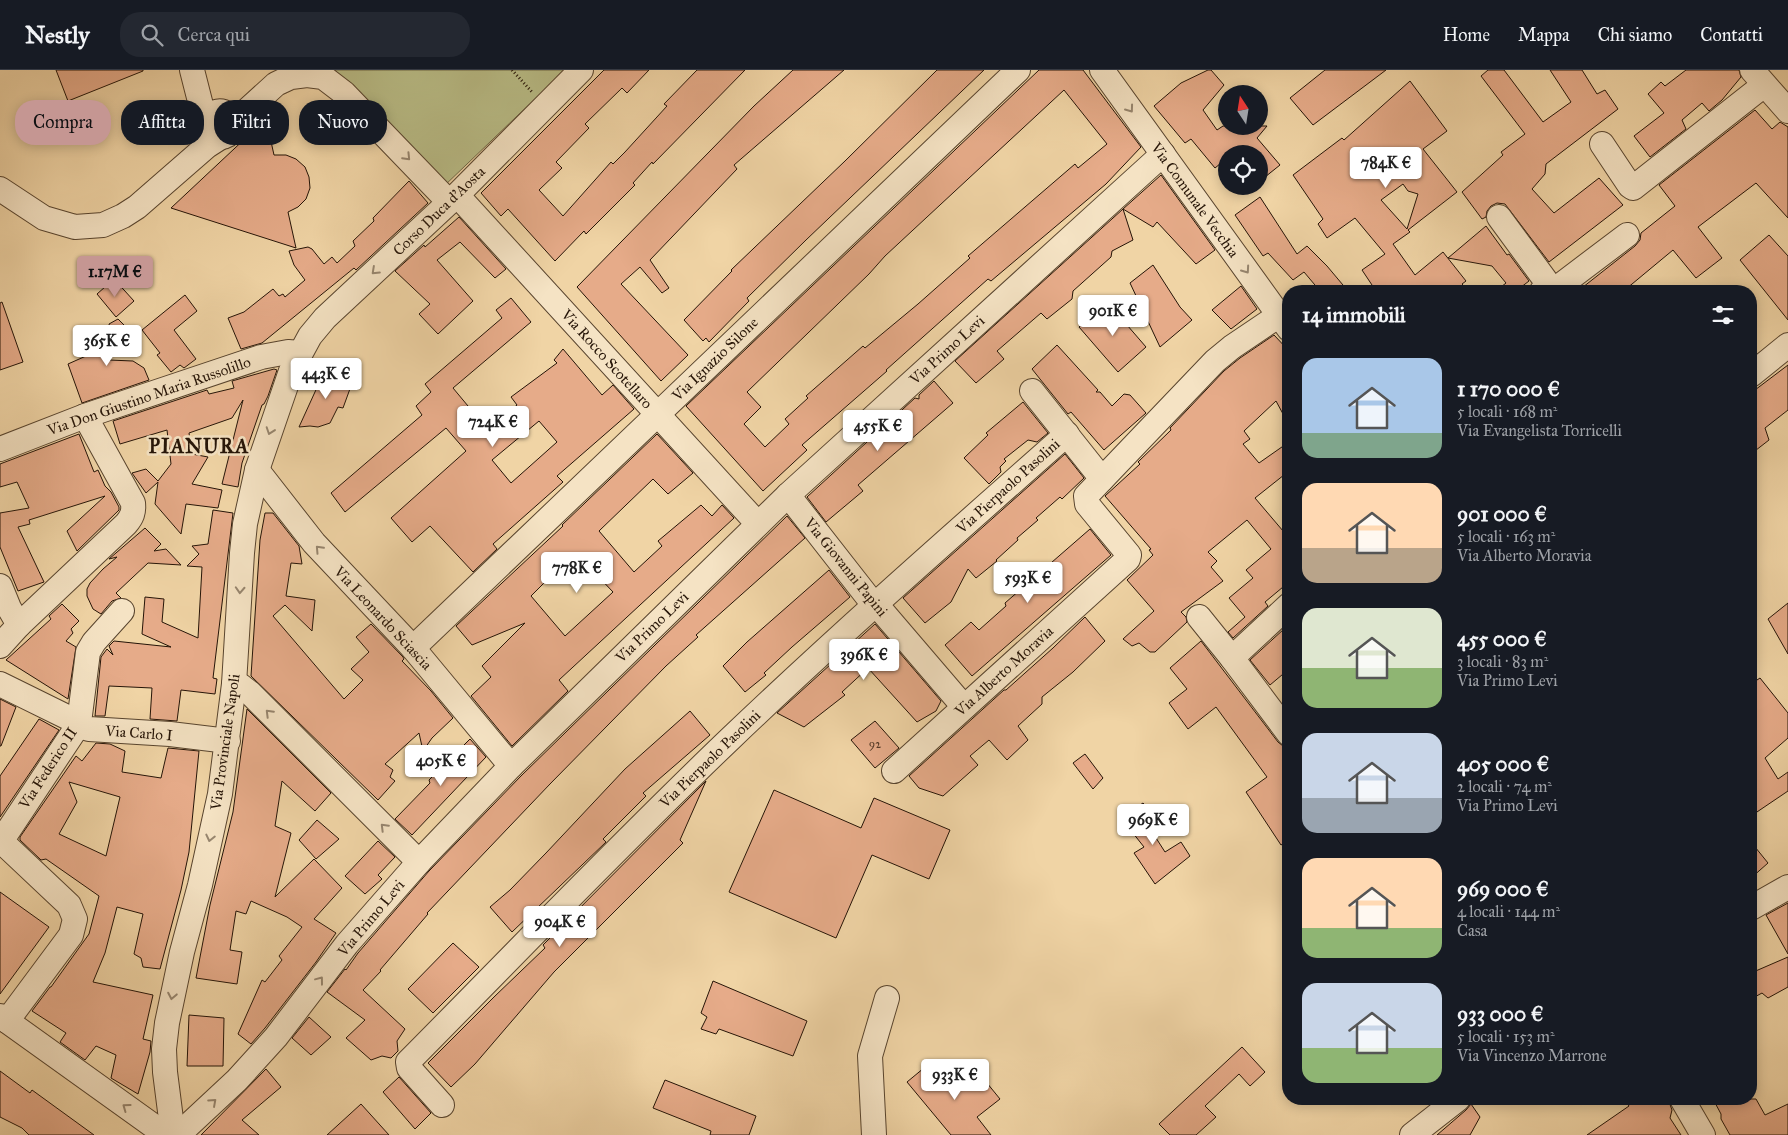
<!DOCTYPE html>
<html lang="it">
<meta charset="utf-8">
<style>
body{margin:0;font-family:"IM FELL Great Primer",serif;background:#242831;color:#f1f3f6;height:100vh;display:flex;flex-direction:column;font-size:19px;white-space:nowrap}
*{box-sizing:border-box;margin:0}
p{font-size:16px;color:#9ea1a6}
.icon{flex:none;width:28px;height:28px;fill:none;stroke:currentColor;stroke-width:2;stroke-linecap:round;stroke-linejoin:round}
.map{position:relative;flex:1;overflow:hidden}
.drawer{position:absolute;left:1282px;top:215px;width:475px;height:820px;display:flex;flex-direction:column;background:#171b24;border-radius:20px;box-shadow:0 2px 12px #0003}
.drawer>*{flex:none}
.guide{position:absolute;left:15px;top:30px;width:475px;height:45px;display:flex;gap:10px}
.needle{width:32px;rotate:348deg}
.tools{position:absolute;left:1218px;top:15px;display:grid;gap:10px}
.tools a{display:grid;place-items:center;width:50px;height:50px;border-radius:50%;background:#171b24;box-shadow:0 2px 12px #0003;font-size:25px}
.price{position:absolute;translate:-50% -42px;padding:0 11px;border-radius:5px;background:#fff;color:#222;font-size:16px;line-height:32px;filter:drop-shadow(0 1px 2px #0008)}
.price::after{content:'';position:absolute;left:50%;top:30px;width:15px;height:11px;margin-left:-8px;background:inherit;clip-path:polygon(0 0,100% 0,50% 100%)}
.price.current{background:#c59692;color:#111}
ul{padding:0;list-style:none}
li{display:flex;align-items:center;gap:15px;height:125px;padding:0 20px}
li span{display:grid;place-items:center;flex:none;width:140px;height:100px;border-radius:15px;color:#555}
li>.icon{margin-inline-start:auto}
span .icon{width:60px;height:60px;fill:#fffc;stroke-width:1}
li b{font-size:21px}
h2{display:flex;justify-content:space-between;align-items:center;height:60px;padding:0 20px;font-size:21px}
.chip{padding:0 18px;border-radius:20px;background:#171b24;box-shadow:0 2px 12px #0003;font-size:18px;line-height:45px}
.chip.current{background:#c59692;color:#111}
header{display:flex;align-items:center;gap:30px;box-sizing:border-box;height:70px;padding:0 25px;background:#171b24;border-bottom:1px solid #363941}
header strong{font-size:24px}
nav{display:flex;gap:28px;margin-inline-start:auto;font-size:18px}
.search{width:350px;height:45px;background:#242831;display:flex;align-items:center;gap:12px;box-sizing:border-box;padding:0 18px;border-radius:20px;color:#9ea1a6;font-size:19px}
.map>svg:first-child{display:block}
</style>
<header>
<strong>Nestly</strong>
<div class="search"><svg class="icon" aria-label="search" viewBox="0 0 24 24"><circle cx="10" cy="10" r="6"/><path d="M15 15l6 6"/></svg>Cerca qui</div>
<nav><a>Home</a><a>Mappa</a><a>Chi siamo</a><a>Contatti</a></nav>
</header>
<div class="map">
<svg width="1788" height="1065" viewBox="0 0 1788 1065">
<rect width="100%" height="100%" fill="#f0d4a5"/>
<filter id="stains"><feTurbulence type="fractalNoise" baseFrequency=".004" numOctaves="4"/><feColorMatrix values="0 0 0 0 .2 0 0 0 0 .09 0 0 0 0 .02 0 0 0 .5 -.17"/></filter>
<radialGradient id="worn" r=".72"><stop offset=".6" stop-color="#630" stop-opacity="0"/><stop offset="1" stop-color="#630" stop-opacity=".3"/></radialGradient>
<polygon fill="#b9bd87" stroke="#6f6847" points="335,0 565,0 442,118"/>
<g fill="#e6ab89" stroke="#251407" fill-rule="evenodd">
<polygon points="56,0 143,0 143,1 68,31"/>
<polygon points="604,0 649,0 627,23 622,18 585,54 589,58 556,92 562,98 539,120 563,146 611,92 613,94 625,82 667,36 664,34 697,0 745,0 653,94 652,92 633,113 635,115 586,164 584,161 555,191 508,139 501,146 481,123"/>
<polygon points="793,0 844,0 734,95 737,99 650,190 669,218 662,223 640,197 621,214 688,285 661,311 577,217 754,36"/>
<polygon points="937,0 984,0 806,170 747,228 749,231 709,272 706,268 703,271 684,250 732,201 731,200 845,91"/>
<path d="M 1039,0 L 1083,0 L 1141,77 L 1106,114 L 991,211 L 988,209 L 886,300 L 887,301 L 802,375 L 807,380 L 763,421 L 686,336 ZM 1064,20 L 1107,74 L 1078,98 L 1075,94 L 968,186 L 970,188 L 918,234 L 865,278 L 863,276 L 806,326 L 808,328 L 785,349 L 789,354 L 765,377 L 744,354 L 761,337 L 747,322 L 869,204 L 885,186 Z"/>
<polygon points="1208,0 1211,0 1224,15 1203,40 1217,60 1223,56 1267,56 1257,68 1280,95 1265,107 1259,100 1259,84 1226,84 1226,89 1215,98 1191,69 1185,73 1154,36 1181,13"/>
<polygon points="1325,0 1386,0 1313,55 1290,28"/>
<polygon points="1488,0 1504,0 1543,52 1571,32 1550,0 1582,0 1597,24 1605,20 1618,39 1546,94 1545,104 1532,119 1554,143 1599,108 1623,135 1549,192 1505,134 1497,133 1491,136 1487,141 1486,147 1482,149 1462,122 1503,85 1501,82 1525,64 1481,6"/>
<polygon points="1686,0 1739,0 1741,7 1722,30 1709,41 1702,33 1682,50 1686,59 1650,87 1634,66 1664,43 1648,24 1661,12 1665,16"/>
<path d="M 1410,11 L 1447,61 L 1423,79 L 1457,122 L 1408,160 L 1410,162 L 1393,174 L 1415,205 L 1443,182 L 1466,211 L 1462,214 L 1469,221 L 1376,221 L 1362,200 L 1385,184 L 1355,148 L 1327,168 L 1318,154 L 1323,149 L 1293,105 L 1342,68 L 1344,70 ZM 1403,114 L 1408,121 L 1418,124 L 1407,159 L 1381,130 Z"/>
<polygon points="1755,40 1772,59 1780,52 1788,57 1788,148 1756,113 1698,157 1722,188 1696,208 1673,180 1626,219 1617,216 1611,221 1578,221 1635,176 1640,170 1641,163 1675,136 1659,115"/>
<polygon points="266,49 274,85 286,85 296,89 305,97 309,107 310,118 306,129 298,137 288,142 296,178 171,138"/>
<polygon points="1161,105 1215,180 1196,194 1157,152 1153,157 1123,139"/>
<polygon points="409,111 428,133 356,200 354,198 262,273 241,279 228,248 244,242 273,219 279,226 283,224 285,227 305,210 294,195 289,181 308,177 312,179 324,194 332,187 337,193 355,176 353,171 374,151 373,148"/>
<polygon points="1260,127 1297,184 1307,176 1327,196 1348,221 1320,221 1304,202 1293,210 1268,183 1263,186 1235,145"/>
<polygon points="1123,139 1133,170 1112,181 1111,187 1073,221 1072,229 1047,249 1041,243 997,281 1004,289 976,313 955,291"/>
<polygon points="459,147 506,199 495,208 460,172 437,190 473,231 438,264 419,244 430,234 395,201 424,175 425,177"/>
<polygon points="1486,156 1507,185 1509,184 1529,211 1516,221 1496,221 1506,213 1492,196 1448,188"/>
<polygon points="1769,165 1788,186 1788,250 1740,190"/>
<polygon points="1153,195 1180,237 1192,250 1160,277 1130,213"/>
<polygon points="114,209 134,231 116,247 97,224"/>
<polygon points="1241,216 1257,239 1231,259 1212,240"/>
<polygon points="185,225 197,241 174,260 196,289 184,298 180,295 171,302 157,285 160,283 142,260"/>
<path d="M 511,228 L 531,252 L 453,318 L 488,360 L 517,335 L 511,327 L 557,293 L 554,290 L 563,279 L 602,325 L 613,315 L 634,339 L 557,406 L 563,412 L 493,474 L 497,479 L 473,502 L 430,456 L 412,472 L 391,448 L 466,381 L 446,358 L 345,442 L 331,423 L 422,345 L 416,336 L 431,322 L 425,314 L 502,248 L 496,240 ZM 539,351 L 557,372 L 511,413 L 492,390 Z"/>
<polygon points="2,232 23,292 0,300 0,233"/>
<polygon points="1108,233 1146,277 1118,302 1079,257"/>
<polygon points="118,249 133,264 109,290 133,291 144,298 149,310 82,333 68,294 86,286 105,271 102,264 110,259 109,254"/>
<polygon points="1274,265 1289,281 1289,355 1276,331 1244,361 1250,369 1243,374 1259,393 1289,372 1289,401 1255,428 1289,468 1289,512 1265,532 1268,536 1233,568 1228,562 1245,547 1229,528 1253,508 1246,500 1271,479 1247,450 1208,482 1217,491 1211,497 1223,511 1181,542 1186,547 1187,552 1155,582 1150,582 1139,573 1132,576 1123,569 1154,541 1127,510 1153,485 1149,480 1151,479 1105,426 1140,394 1138,392 1171,360 1170,358 1224,301 1240,288"/>
<polygon points="1057,275 1098,320 1096,322 1100,322 1112,336 1124,324 1130,325 1146,343 1104,380 1071,342 1068,344 1032,299"/>
<polygon points="1788,295 1788,340 1765,358 1769,370 1751,384 1751,323"/>
<polygon points="274,299 277,300 268,326 264,334 262,335 242,393 238,417 222,414 243,330 232,348 189,363 192,384 208,387 192,414 222,420 218,438 186,434 181,464 155,434 158,412 146,423 132,403 146,399 158,411 171,394 167,360 120,374 113,351 207,320 209,324 234,318 232,311"/>
<polygon points="325,300 344,306 342,312 351,316 343,338 338,337 330,353 318,357 310,356 299,357"/>
<polygon points="934,311 953,333 858,415 863,421 826,452 807,427 915,328 919,329 919,325"/>
<polygon points="1023,332 1048,363 1037,372 1028,370 1004,389 1006,391 1000,397 1001,402 989,414 964,388 988,365 986,363"/>
<polygon points="79,364 94,402 98,400 105,416 111,422 119,437 119,440 77,481 67,461 105,426 29,450 30,454 18,457 44,512 18,521 0,477 0,443 29,438 17,412 0,417 0,394"/>
<path d="M 657,364 L 693,403 L 668,424 L 653,409 L 599,461 L 634,502 L 662,476 L 658,471 L 701,435 L 712,446 L 722,435 L 734,448 L 559,610 L 568,621 L 512,676 L 471,626 L 491,607 L 482,596 L 525,553 L 472,575 L 456,556 L 563,456 L 562,455 ZM 575,482 L 613,522 L 565,566 L 531,526 Z"/>
<polygon points="1065,384 1084,408 1062,429 1060,427 1036,448 1038,450 1017,468 1018,470 996,490 997,491 976,508 968,499 951,532 925,553 903,528"/>
<polygon points="213,440 233,443 213,608 217,609 215,624 181,620 177,651 150,649 152,618 109,616 105,646 95,646 101,587 107,579 113,585 109,576 114,571 171,577 142,564 145,527 164,529 162,552 198,568 202,497 187,496 199,484 192,476 208,474"/>
<polygon points="265,443 273,443 299,476 302,494 291,493 286,526 315,530 312,561 285,535 273,546 344,629 363,610 351,599 369,582 356,567 371,554 403,587 404,589 402,591 431,621 453,648 432,668 423,681 419,663 385,694 393,700 390,707 395,711 378,730 251,606 260,470"/>
<polygon points="787,446 805,468 696,565 698,567 666,596 550,714 427,843 428,844 380,900 381,901 363,920 405,959 397,971 398,981 391,988 382,986 371,990 346,968 365,950 327,922 345,899 346,900 358,883 429,801 521,706"/>
<polygon points="145,458 161,474 154,481 166,479 181,495 148,493 116,523 121,528 112,531 101,544 93,539 87,526 87,519 90,513 103,499 117,487 109,489"/>
<polygon points="1090,459 1111,485 972,606 945,575 971,552 979,560 1006,536 1005,533"/>
<polygon points="829,500 850,527 792,577 764,603 766,605 745,622 723,596 747,572"/>
<polygon points="1788,533 1788,584 1768,549"/>
<polygon points="62,534 79,551 71,559 73,563 66,571 76,577 68,629 6,590 51,549 49,546"/>
<polygon points="1085,547 1105,571 1073,602 1042,627 1042,634 1018,656 1028,670 1007,690 989,670 970,686 978,695 943,726 919,718 909,706 1004,620 1006,620 1053,578"/>
<polygon points="875,554 941,631 936,641 917,652 868,598 842,622 845,625 804,657 777,643"/>
<polygon points="1284,559 1289,566 1289,599 1270,615 1250,590"/>
<polygon points="1201,571 1278,672 1283,676 1289,677 1289,770 1281,775 1246,722 1267,707 1216,637 1188,659 1169,633 1187,619 1170,598"/>
<polygon points="1760,608 1788,643 1788,668 1765,688 1778,709 1788,702 1788,721 1751,746 1751,614"/>
<polygon points="0,629 16,637 1,676 0,676"/>
<polygon points="247,639 331,723 315,741 282,711 275,756 291,763 275,827 314,789 342,818 314,849 336,863 316,892 265,958 251,974 238,964 262,910 265,912 282,890 279,886 302,857 287,847 251,831 246,844 236,841 230,880 242,882 237,914 196,908 210,835 233,742"/>
<polygon points="690,641 710,665 643,723 646,726 603,769 606,772 512,862 490,837 510,820 546,783 625,699"/>
<polygon points="39,649 59,660 0,747 0,706"/>
<polygon points="875,651 899,678 875,698 851,670"/>
<polygon points="470,669 486,687 412,765 395,749 430,713 429,710"/>
<path d="M 96,673 L 110,674 L 125,681 L 122,702 L 161,708 L 168,678 L 199,681 L 189,782 L 181,820 L 160,899 L 143,897 L 141,888 L 134,884 L 143,844 L 117,837 L 105,883 L 93,912 L 153,925 L 143,969 L 151,971 L 150,982 L 138,1024 L 111,1008 L 116,985 L 96,976 L 85,990 L 60,972 L 66,963 L 32,941 L 50,917 L 51,917 L 89,864 L 99,826 L 46,789 L 41,790 L 20,770 L 20,767 L 76,686 L 82,691 ZM 69,712 L 120,727 L 106,786 L 59,764 L 77,732 Z"/>
<polygon points="1085,684 1103,708 1093,719 1073,693"/>
<polygon points="706,711 680,770 683,773 554,902 475,994 451,1017 428,993 494,927 545,878 543,875"/>
<polygon points="774,720 861,758 874,728 950,760 929,809 872,785 836,868 729,822"/>
<polygon points="1143,733 1153,744 1147,748 1151,756 1149,757 1165,782 1181,772 1190,786 1155,814 1134,783 1144,777 1121,748"/>
<polygon points="317,750 339,769 316,789 299,770"/>
<polygon points="378,771 395,787 378,805 382,809 365,824 345,806"/>
<polygon points="1751,772 1768,793 1751,808"/>
<polygon points="0,822 49,857 0,924"/>
<polygon points="1788,833 1788,884 1766,845"/>
<polygon points="453,873 479,897 433,943 408,919"/>
<polygon points="1788,887 1788,917 1768,928 1762,923 1751,929 1751,903"/>
<polygon points="713,911 807,951 793,986 719,959 716,964 701,959 707,947 701,943"/>
<polygon points="189,945 224,948 223,996 187,996"/>
<polygon points="309,947 331,967 311,985 292,968"/>
<polygon points="1242,977 1265,1002 1250,1016 1239,1004 1205,1036 1216,1047 1196,1065 1170,1065 1159,1054"/>
<polygon points="930,993 954,1022 978,1002 1000,1029 977,1047 991,1065 951,1065 907,1012"/>
<polygon points="266,999 281,1017 242,1050 259,1065 201,1065"/>
<polygon points="0,1001 30,1023 32,1020 94,1065 29,1065 22,1058 0,1047"/>
<polygon points="399,1007 431,1043 415,1059 383,1022"/>
<polygon points="665,1010 756,1046 749,1065 710,1065 711,1061 653,1038"/>
<polygon points="1624,1029 1668,1029 1672,1040 1670,1048 1681,1065 1587,1065 1629,1036"/>
<polygon points="1713,1029 1756,1029 1765,1045 1788,1034 1788,1065 1730,1065 1721,1049 1721,1044"/>
<polygon points="361,1034 389,1065 327,1065"/>
<polygon points="1471,1034 1480,1047 1470,1065 1437,1065 1466,1040"/>
</g>
<g fill="none" stroke-linecap="round" stroke-linejoin="round">
<g stroke="#58442e" stroke-width="26">
<g id="minor">
<path d="M 192,0 L 207,59 C 210,64 214,68 221,67 C 242,65 231,30 210,45 L 207,55"/>
<polyline points="1102,0 1289,259"/>
<polyline points="1752,0 1788,41"/>
<polyline points="232,54 276,14 291,7 307,5 323,7 344,23 449,132"/>
<polyline points="1602,74 1630,116 1633,118 1764,15"/>
<polyline points="0,119 44,148 75,157 103,155 123,146 137,137 207,76 221,67"/>
<polyline points="457,125 758,454"/>
<polyline points="1499,147 1546,211 1546,217 1542,221"/>
<polyline points="1553,221 1627,165"/>
<polyline points="1751,305 1788,275"/>
<polyline points="1032,321 1102,409"/>
<polyline points="0,379 85,346 261,287 288,282 300,283"/>
<polyline points="257,400 314,473 413,578 511,696"/>
<polyline points="788,425 867,526 875,533 964,637"/>
<polyline points="0,516 9,538 19,555"/>
<polyline points="1289,535 1232,588 1289,664"/>
<polyline points="1199,547 1232,588"/>
<path d="M 0,576 L 19,555 L 126,454 C 132,447 134,442 133,433 L 85,346"/>
<polyline points="413,578 1018,0"/>
<polyline points="0,614 71,649 82,657 89,659 170,664 228,671"/>
<polyline points="234,614 241,616 250,623 419,792"/>
<polyline points="894,701 1128,489 1129,485 1087,434 1086,426 1215,291 1232,277 1278,246"/>
<polyline points="0,770 69,835 75,849 71,865 7,951"/>
<polyline points="0,773 73,663 80,645 88,582 94,572 122,541"/>
<polyline points="1751,838 1788,817"/>
<polyline points="0,946 166,1065"/>
<polyline points="1682,1029 1703,1065"/>
<path d="M 442,1035 L 409,998 L 408,992 C 515,884 621,773 731,668 C 840,564 954,464 1067,364"/>
<polyline points="173,1065 165,1002 164,979 167,953 182,882 200,815 220,724 234,614 242,483 245,454 257,400 291,301 310,266 325,248 457,125 581,0"/>
<polyline points="178,1065 237,1010 276,967 347,874 419,792 511,696 788,425 1163,84"/>
<polyline points="874,1065 870,986 887,928"/>
<polyline points="1412,1065 1458,1029"/>
</g>
</g>
<polyline stroke="#251407" stroke-width="3" stroke-dasharray="1 2.5" stroke-linecap="butt" points="512,0 532,22"/>
<use href="#minor" stroke="#f5e3c4" stroke-width="24"/>
</g>
<defs><path id="oneway-chevron" d="M-2-3.5L2.5 0L-2 3.5" fill="none" stroke-width="1.6" stroke-linecap="round" stroke-linejoin="round" transform="scale(1.25)"/></defs>
<g stroke="#97866f">
<use href="#oneway-chevron" transform="translate(1130 39) rotate(54)"/>
<use href="#oneway-chevron" transform="translate(407 87) rotate(46)"/>
<use href="#oneway-chevron" transform="translate(1246 200) rotate(55)"/>
<use href="#oneway-chevron" transform="translate(375 201) rotate(137)"/>
<use href="#oneway-chevron" transform="translate(270 361) rotate(109)"/>
<use href="#oneway-chevron" transform="translate(319 479) rotate(-133)"/>
<use href="#oneway-chevron" transform="translate(240 520) rotate(93)"/>
<use href="#oneway-chevron" transform="translate(269 643) rotate(-135)"/>
<use href="#oneway-chevron" transform="translate(384 757) rotate(-135)"/>
<use href="#oneway-chevron" transform="translate(210 768) rotate(103)"/>
<use href="#oneway-chevron" transform="translate(320 910) rotate(-53)"/>
<use href="#oneway-chevron" transform="translate(172 926) rotate(101)"/>
<use href="#oneway-chevron" transform="translate(213 1032) rotate(-42)"/>
<use href="#oneway-chevron" transform="translate(126 1037) rotate(-144)"/>
</g>
<g text-anchor="middle" stroke-width="5" stroke-linejoin="round" paint-order="stroke">
<g font-size="12" fill="#553a28">
<text x="875" y="678">92</text>
</g>
<g font-size="15" fill="#251407" stroke="#f5e3c4">
<text transform="translate(1195 130) rotate(54)" y="5">Via Comunale Vecchia</text>
<text transform="translate(439 141) rotate(-44)" y="5">Corso Duca d'Aosta</text>
<text transform="translate(947 280) rotate(-42)" y="5">Via Primo Levi</text>
<text transform="translate(607 289) rotate(48)" y="5">Via Rocco Scotellaro</text>
<text transform="translate(715 289) rotate(-44)" y="5">Via Ignazio Silone</text>
<text transform="translate(149 326) rotate(-19)" y="5">Via Don Giustino Maria Russolillo</text>
<text transform="translate(1008 416) rotate(-42)" y="5">Via Pierpaolo Pasolini</text>
<text transform="translate(846 497) rotate(51)" y="5">Via Giovanni Papini</text>
<text transform="translate(383 548) rotate(47)" y="5">Via Leonardo Sciascia</text>
<text transform="translate(652 557) rotate(-44)" y="5">Via Primo Levi</text>
<text transform="translate(1004 601) rotate(-42)" y="5">Via Alberto Moravia</text>
<text transform="translate(139 663) rotate(4)" y="5">Via Carlo I</text>
<text transform="translate(225 672) rotate(-82)" y="5">Via Provinciale Napoli</text>
<text transform="translate(710 689) rotate(-44)" y="5">Via Pierpaolo Pasolini</text>
<text transform="translate(48 698) rotate(-57)" y="5">Via Federico II</text>
<text transform="translate(371 848) rotate(-50)" y="5">Via Primo Levi</text>
</g>
<g font-size="20" font-weight="bold" letter-spacing="1" fill="#251407" stroke="#f5e3c4">
<text x="199" y="383">PIANURA</text>
</g>
</g>
<rect width="100%" height="100%" filter="url(#stains)"/>
<rect width="100%" height="100%" fill="url(#worn)"/>
</svg>
<div class="tools">
<a><svg class="needle" viewBox="-14 -14 28 28"><path d="M0-13l5 13h-10z" fill="#e53935"/><path d="M0 13l5-13h-10z" fill="#9ea1a6"/></svg></a>
<a><svg class="icon" aria-label="locate" viewBox="0 0 24 24"><circle cx="12" cy="12" r="6"/><path d="M12 2v4M12 18v4M2 12h4M18 12h4"/></svg></a>
</div>
<b class="price" style="left:1386px;top:119px">784K €</b>
<b class="price current" style="left:115px;top:228px">1.17M €</b>
<b class="price" style="left:1113px;top:267px">901K €</b>
<b class="price" style="left:107px;top:297px">365K €</b>
<b class="price" style="left:326px;top:330px">443K €</b>
<b class="price" style="left:493px;top:378px">724K €</b>
<b class="price" style="left:878px;top:382px">455K €</b>
<b class="price" style="left:577px;top:524px">778K €</b>
<b class="price" style="left:1028px;top:534px">593K €</b>
<b class="price" style="left:864px;top:611px">396K €</b>
<b class="price" style="left:441px;top:717px">405K €</b>
<b class="price" style="left:1153px;top:776px">969K €</b>
<b class="price" style="left:560px;top:878px">904K €</b>
<b class="price" style="left:955px;top:1031px">933K €</b>
<div class="guide">
<a class="chip current">Compra</a>
<a class="chip">Affitta</a>
<a class="chip">Filtri</a>
<a class="chip">Nuovo</a>
</div>
<section class="drawer">
<h2>14 immobili<svg class="icon" aria-label="filters" viewBox="0 0 24 24"><path d="M4 7h16M4 17h16"/><circle cx="9" cy="7" r="2"/><circle cx="15" cy="17" r="2"/></svg></h2>
<ul>
<li><span style="background:linear-gradient(#a9c7e8 75%,#7fa58c 0)"><svg class="icon" aria-label="home" viewBox="0 0 24 24"><path d="M3 11l9-7 9 7M6 9v11h12V9"/></svg></span><div><b>1 170 000 €</b><p>5 locali · 168 m²</p><p>Via Evangelista Torricelli</p></div></li>
<li><span style="background:linear-gradient(#ffd9b3 65%,#b9a48a 0)"><svg class="icon" aria-label="home" viewBox="0 0 24 24"><path d="M3 11l9-7 9 7M6 9v11h12V9"/></svg></span><div><b>901 000 €</b><p>5 locali · 163 m²</p><p>Via Alberto Moravia</p></div></li>
<li><span style="background:linear-gradient(#dfe7d0 60%,#8fb573 0)"><svg class="icon" aria-label="home" viewBox="0 0 24 24"><path d="M3 11l9-7 9 7M6 9v11h12V9"/></svg></span><div><b>455 000 €</b><p>3 locali · 83 m²</p><p>Via Primo Levi</p></div></li>
<li><span style="background:linear-gradient(#c9d6e8 65%,#9aa5b1 0)"><svg class="icon" aria-label="home" viewBox="0 0 24 24"><path d="M3 11l9-7 9 7M6 9v11h12V9"/></svg></span><div><b>405 000 €</b><p>2 locali · 74 m²</p><p>Via Primo Levi</p></div></li>
<li><span style="background:linear-gradient(#ffd9b3 70%,#8fb573 0)"><svg class="icon" aria-label="home" viewBox="0 0 24 24"><path d="M3 11l9-7 9 7M6 9v11h12V9"/></svg></span><div><b>969 000 €</b><p>4 locali · 144 m²</p><p>Casa</p></div></li>
<li><span style="background:linear-gradient(#c9d6e8 65%,#8fb573 0)"><svg class="icon" aria-label="home" viewBox="0 0 24 24"><path d="M3 11l9-7 9 7M6 9v11h12V9"/></svg></span><div><b>933 000 €</b><p>5 locali · 153 m²</p><p>Via Vincenzo Marrone</p></div></li>
</ul>
</section>
</div>
